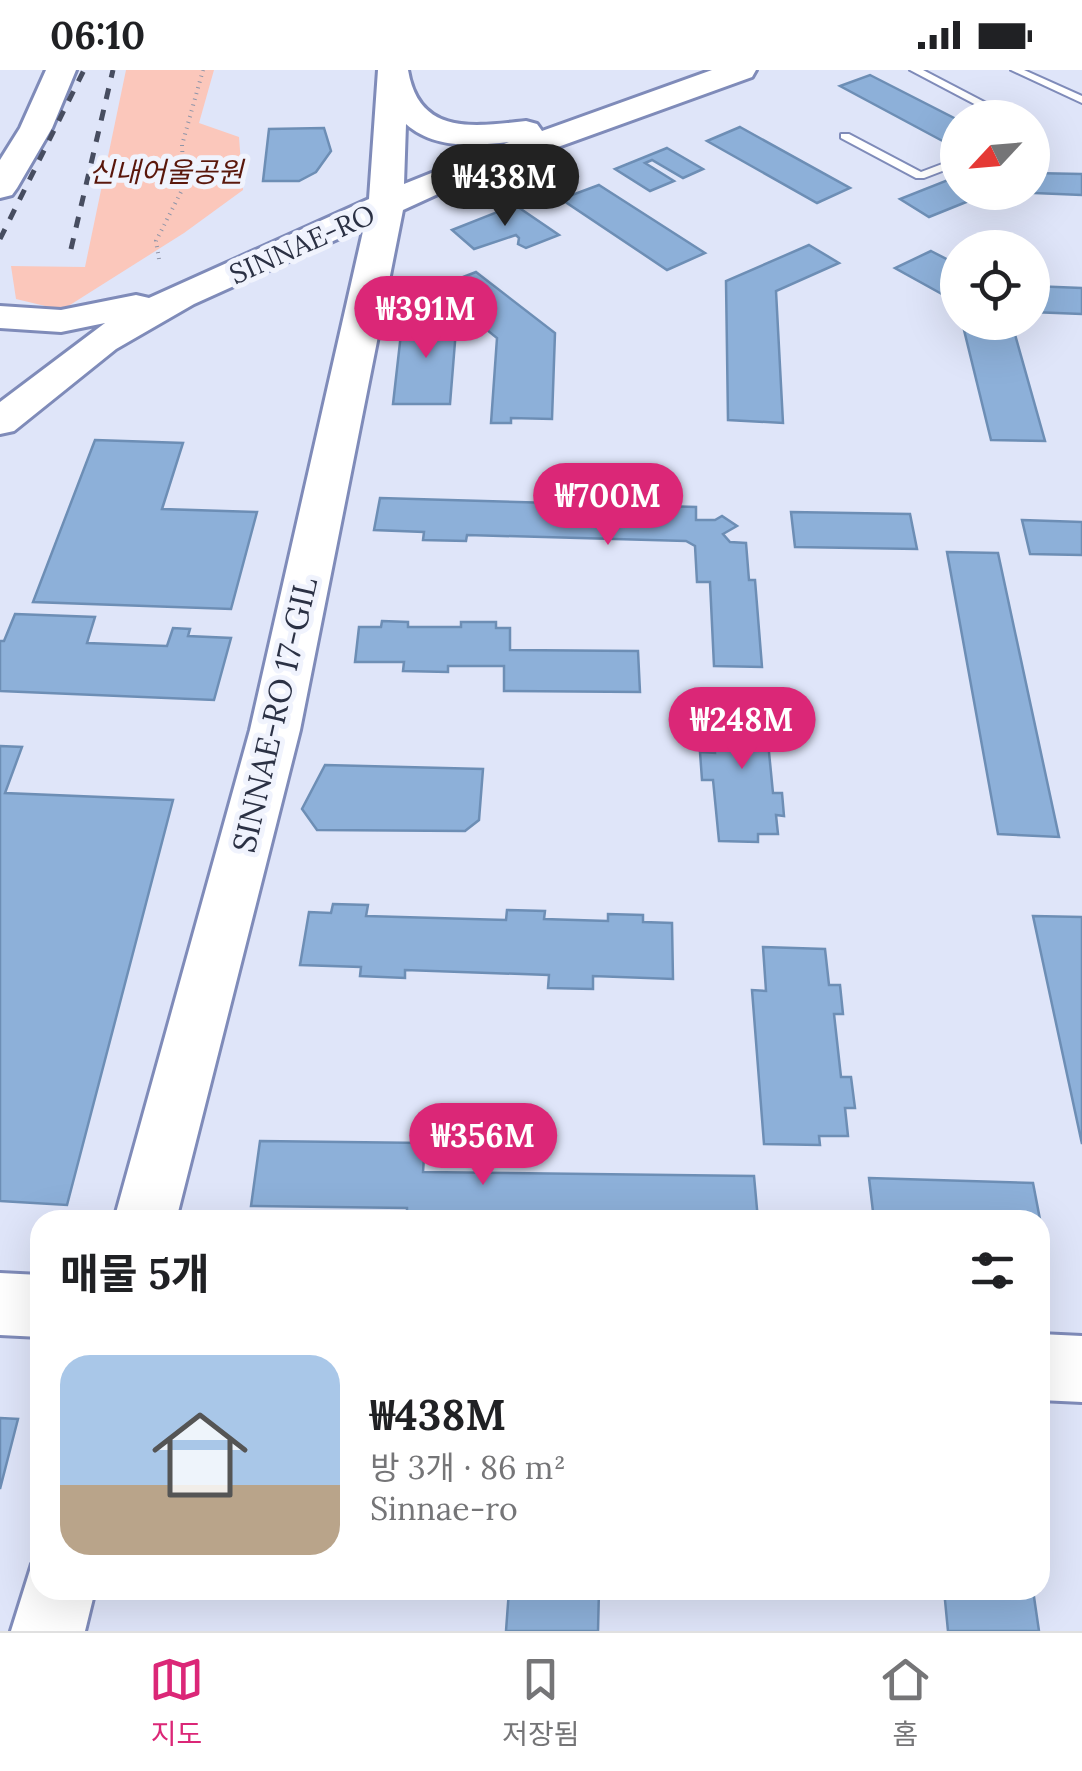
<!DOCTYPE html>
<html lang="ko">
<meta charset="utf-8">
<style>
body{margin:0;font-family:Lora,"Noto Sans KR",serif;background:#f6f6f6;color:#202124;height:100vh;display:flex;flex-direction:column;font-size:38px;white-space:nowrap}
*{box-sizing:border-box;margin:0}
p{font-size:32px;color:#757577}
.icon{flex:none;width:55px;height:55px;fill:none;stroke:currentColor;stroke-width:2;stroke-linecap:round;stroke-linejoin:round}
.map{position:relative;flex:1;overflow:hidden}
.panel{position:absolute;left:30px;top:1140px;width:1020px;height:390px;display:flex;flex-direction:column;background:#fff;border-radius:30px;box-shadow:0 10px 40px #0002}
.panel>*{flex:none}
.needle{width:65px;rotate:244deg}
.buttons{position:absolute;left:940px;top:30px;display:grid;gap:20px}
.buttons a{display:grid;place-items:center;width:110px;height:110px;border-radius:50%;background:#fff;box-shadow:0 10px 40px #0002;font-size:50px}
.price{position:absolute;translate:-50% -85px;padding:0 22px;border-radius:35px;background:#db2777;color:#fff;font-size:32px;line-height:65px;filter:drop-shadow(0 2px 5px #0008)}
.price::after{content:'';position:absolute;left:50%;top:60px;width:30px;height:22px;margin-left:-15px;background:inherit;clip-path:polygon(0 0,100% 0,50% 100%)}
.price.on{background:#222;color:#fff}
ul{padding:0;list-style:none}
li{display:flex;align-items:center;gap:30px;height:250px;padding:0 30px}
li span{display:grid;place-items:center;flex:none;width:280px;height:200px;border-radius:30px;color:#555}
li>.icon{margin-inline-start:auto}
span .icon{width:120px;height:120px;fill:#fffc;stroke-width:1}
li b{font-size:42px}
h2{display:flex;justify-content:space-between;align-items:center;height:120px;padding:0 30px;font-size:42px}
.status{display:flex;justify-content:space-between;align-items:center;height:70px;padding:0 50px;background:#fff;direction:ltr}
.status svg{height:28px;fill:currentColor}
.tabs{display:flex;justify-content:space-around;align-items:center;height:140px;border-top:2px solid #e0e0e0;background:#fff;font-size:28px;color:#757577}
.tabs a{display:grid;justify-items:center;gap:5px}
.tabs .on{color:#db2777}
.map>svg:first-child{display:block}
</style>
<div class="status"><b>06:10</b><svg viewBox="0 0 49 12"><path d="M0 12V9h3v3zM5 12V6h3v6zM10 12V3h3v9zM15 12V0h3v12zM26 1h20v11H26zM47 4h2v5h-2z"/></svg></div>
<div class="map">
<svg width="1082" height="1561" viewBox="0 0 1082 1561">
<rect width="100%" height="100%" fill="#dfe5f9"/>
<polygon fill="#fbc7bb" points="126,0 214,0 199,53 239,67 243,120 184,163 62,240 16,229 11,196 85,197"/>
<g fill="#8db0d9" stroke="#6d8eb5" stroke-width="2.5">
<polygon points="870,5 958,50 958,72 950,75 840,16"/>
<polygon points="740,57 850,118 817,133 707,71"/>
<polygon points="324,58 331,81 316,102 299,111 263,111 269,59"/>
<polygon points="667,78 703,99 683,108 652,90 645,93 674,111 650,121 615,99"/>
<polygon points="1032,103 1082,104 1082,125 1010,122 1032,122"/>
<polygon points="958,106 958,122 991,122 929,147 900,129"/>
<polygon points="599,115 705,183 667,200 561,129"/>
<polygon points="515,135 559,165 526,178 518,174 519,168 516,165 474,179 452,160"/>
<polygon points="809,175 839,193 776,221 783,353 728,350 726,211"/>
<polygon points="931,181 958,195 958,233 895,198"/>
<polygon points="476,202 555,263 552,349 511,348 511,353 491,353 497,268 435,218"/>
<polygon points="1032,216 1082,218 1082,244 1032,242"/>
<polygon points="403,246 457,247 450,334 393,334"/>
<polygon points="964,260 1014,261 1045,371 991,370"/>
<polygon points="95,370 183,373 162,439 257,442 231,539 33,532"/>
<polygon points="380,428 696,437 696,450 715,450 722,446 737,456 723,464 730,472 746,473 749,510 755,510 762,597 714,596 710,512 697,512 695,476 686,471 467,465 466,471 423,470 424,462 374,460"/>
<polygon points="791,442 910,444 917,479 795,477"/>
<polygon points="1022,450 1082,452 1082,485 1030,484"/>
<polygon points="947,482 998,483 1059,767 998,764"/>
<polygon points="15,544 95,547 87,573 167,576 173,558 190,559 188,566 231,568 214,630 0,621 0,571 4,571"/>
<polygon points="382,551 408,552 408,557 461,557 461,552 496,552 496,558 510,558 510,580 638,581 640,622 504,621 504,596 448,596 448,602 403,601 404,592 355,592 359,557 381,557"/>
<polygon points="710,629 743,630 744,637 765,637 767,655 774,655 775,672 768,672 773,723 782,723 784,746 776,745 778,764 758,764 758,772 719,771 713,710 702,710 700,682 715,683"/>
<polygon points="0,676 22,677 5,723 173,730 67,1135 0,1131"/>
<polygon points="325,695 483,699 479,750 465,761 317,760 302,739"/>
<polygon points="333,834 368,835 366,846 506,850 507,840 545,841 544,849 608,851 608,844 643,845 643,852 672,853 673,909 593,906 593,919 548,918 549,905 405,900 405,908 360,906 361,897 300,895 309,842 331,843"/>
<polygon points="1033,846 1082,847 1082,1074"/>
<polygon points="763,877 825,879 829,915 840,915 843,944 834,944 841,1007 851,1007 855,1038 845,1038 848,1066 819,1066 820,1075 764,1074 752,920 766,921"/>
<polygon points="260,1071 425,1073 423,1102 754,1106 758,1150 407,1150 407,1138 251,1136"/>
<polygon points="869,1108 1033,1113 1048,1191 1040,1191 1040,1150 874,1150"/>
<polygon points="0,1348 18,1349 0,1419"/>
<polygon points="509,1520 599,1520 598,1561 506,1561"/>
<polygon points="944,1520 1033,1520 1039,1561 948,1561"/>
</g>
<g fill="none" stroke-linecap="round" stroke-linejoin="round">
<g stroke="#7f8bb9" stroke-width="4">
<g id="lane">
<polygon points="910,0 923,0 1015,48 1001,48"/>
<polygon points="1011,0 1024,0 1082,26 1082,33"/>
<polygon points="1032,56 1037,61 1032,64"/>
<polygon points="841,64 849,64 921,102 958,88 958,95 924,108 916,108 841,68"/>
</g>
</g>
<g stroke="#7f8bb9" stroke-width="6">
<g id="secondary">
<polygon points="46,0 76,0 52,58 17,118 12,125 0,128 0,90 20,58"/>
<path d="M 378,0 L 408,0 C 419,67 476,56 526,51 L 537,54 L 542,61 L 712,0 L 756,0 L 752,7 L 475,107 L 403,140 L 300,660 L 176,1150 L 114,1150 L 250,660 L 364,157 L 194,234 L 116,279 L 14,361 L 0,364 L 0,332 L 105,253 L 61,262 L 0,258 L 0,236 L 61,240 L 136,225 L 149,228 L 369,129 ZM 406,54 C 434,79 474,76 509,72 L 404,114 Z"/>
<polygon points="0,1203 40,1205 40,1267 0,1265"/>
<polygon points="1040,1264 1082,1266 1082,1332 1040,1330"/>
<polygon points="40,1491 40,1520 95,1520 85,1561 11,1561 32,1494"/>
</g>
</g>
<polyline stroke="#8f95a8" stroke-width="4" stroke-dasharray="1 5" stroke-linecap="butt" points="159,189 156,171 184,116 182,75 203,0"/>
<use href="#lane" fill="#fff" fill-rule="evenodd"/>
<use href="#secondary" fill="#fff" fill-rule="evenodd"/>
<g stroke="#474d60" stroke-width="5" stroke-dasharray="11 11" stroke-linecap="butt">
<polyline points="0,169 84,0"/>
<polyline points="71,179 113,0"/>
</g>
</g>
<g text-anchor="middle" stroke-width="10" stroke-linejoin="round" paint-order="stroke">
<g font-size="28" font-style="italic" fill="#5a170b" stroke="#f0f3fd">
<text x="166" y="112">신내어울공원</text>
</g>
<g font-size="28" fill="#2b3144" stroke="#f0f3fd">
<text transform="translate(302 174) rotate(-24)" y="10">SINNAE-RO</text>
</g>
<g font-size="32" fill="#2b3144" stroke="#f0f3fd">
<text transform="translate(275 645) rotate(-77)" y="11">SINNAE-RO 17-GIL</text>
</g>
</g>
</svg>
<div class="buttons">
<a><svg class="needle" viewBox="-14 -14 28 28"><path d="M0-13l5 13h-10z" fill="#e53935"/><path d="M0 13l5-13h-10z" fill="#757577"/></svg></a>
<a><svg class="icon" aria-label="locate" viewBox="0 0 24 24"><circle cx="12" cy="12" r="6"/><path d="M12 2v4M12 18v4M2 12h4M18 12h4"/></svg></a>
</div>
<b class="price on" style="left:505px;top:159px">₩438M</b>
<b class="price" style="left:426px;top:291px">₩391M</b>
<b class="price" style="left:608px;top:478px">₩700M</b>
<b class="price" style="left:742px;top:702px">₩248M</b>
<b class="price" style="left:483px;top:1118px">₩356M</b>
<section class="panel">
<h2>매물 5개<svg class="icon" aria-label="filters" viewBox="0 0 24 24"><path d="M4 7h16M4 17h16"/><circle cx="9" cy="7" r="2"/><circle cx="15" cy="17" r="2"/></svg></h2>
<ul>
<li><span style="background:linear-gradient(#a9c7e8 65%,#b9a48a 0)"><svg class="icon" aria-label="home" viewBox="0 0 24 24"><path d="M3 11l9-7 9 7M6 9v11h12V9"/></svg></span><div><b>₩438M</b><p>방 3개 · 86 m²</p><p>Sinnae-ro</p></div></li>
</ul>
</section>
</div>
<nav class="tabs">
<a class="on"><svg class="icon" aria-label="map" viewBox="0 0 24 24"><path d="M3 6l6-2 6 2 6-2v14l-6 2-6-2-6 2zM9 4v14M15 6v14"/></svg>지도</a>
<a><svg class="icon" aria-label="saved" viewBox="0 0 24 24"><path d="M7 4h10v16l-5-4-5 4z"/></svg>저장됨</a>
<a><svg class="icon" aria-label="home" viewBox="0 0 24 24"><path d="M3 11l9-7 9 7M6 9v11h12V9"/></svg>홈</a>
</nav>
